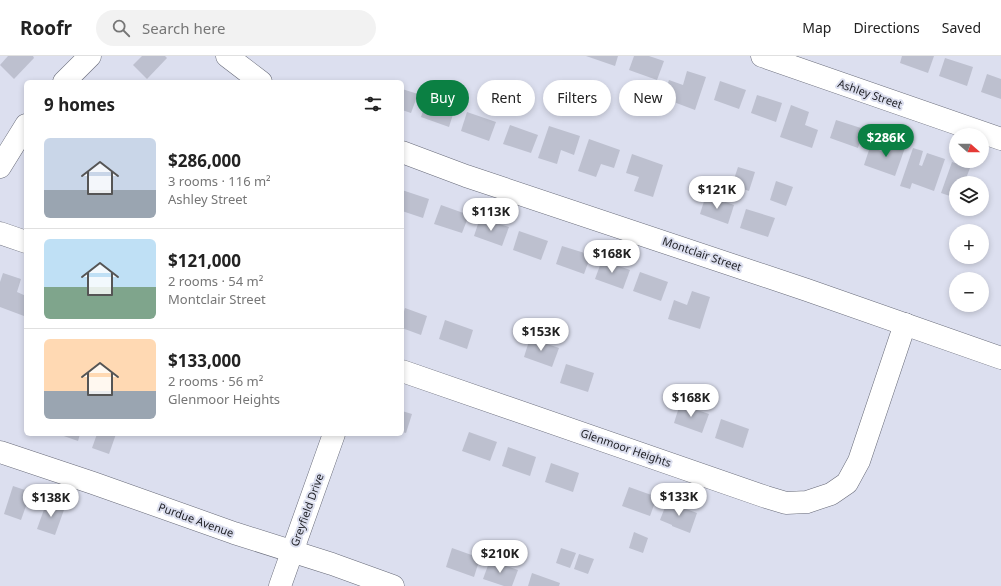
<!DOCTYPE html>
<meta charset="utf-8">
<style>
body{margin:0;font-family:"Noto Sans",sans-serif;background:#f2f2f2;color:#222;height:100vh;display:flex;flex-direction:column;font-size:15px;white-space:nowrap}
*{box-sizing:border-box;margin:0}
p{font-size:13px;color:#767676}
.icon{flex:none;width:22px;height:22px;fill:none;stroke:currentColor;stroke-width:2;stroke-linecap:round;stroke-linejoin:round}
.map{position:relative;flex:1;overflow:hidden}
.details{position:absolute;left:24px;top:24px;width:380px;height:356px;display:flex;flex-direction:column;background:#fff;border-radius:6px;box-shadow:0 2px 6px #0003}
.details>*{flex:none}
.hud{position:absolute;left:416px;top:24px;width:380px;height:36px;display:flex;gap:8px}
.needle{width:26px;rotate:111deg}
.tools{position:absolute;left:949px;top:72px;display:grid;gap:8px}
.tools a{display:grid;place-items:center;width:40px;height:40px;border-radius:50%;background:#fff;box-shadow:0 2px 6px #0003;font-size:20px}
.price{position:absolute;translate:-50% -34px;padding:0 9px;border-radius:14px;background:#fff;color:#222;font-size:13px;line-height:26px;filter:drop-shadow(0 1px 2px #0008)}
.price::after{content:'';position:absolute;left:50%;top:24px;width:12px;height:9px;margin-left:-6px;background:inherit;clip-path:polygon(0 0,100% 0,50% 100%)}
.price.active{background:#0b8043;color:#fff}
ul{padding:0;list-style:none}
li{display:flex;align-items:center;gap:12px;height:100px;padding:0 20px}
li+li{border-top:1px solid #e0e0e0}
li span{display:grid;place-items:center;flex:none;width:112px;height:80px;border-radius:6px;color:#555}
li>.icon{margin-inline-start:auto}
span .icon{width:48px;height:48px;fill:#fffc;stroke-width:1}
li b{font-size:17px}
h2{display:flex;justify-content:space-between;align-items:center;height:48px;padding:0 20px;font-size:17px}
.chip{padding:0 14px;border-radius:18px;background:#fff;box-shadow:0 2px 6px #0003;font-size:14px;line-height:36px}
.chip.active{background:#0b8043;color:#fff}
header{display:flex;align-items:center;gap:24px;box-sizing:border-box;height:56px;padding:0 20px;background:#fff;border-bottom:1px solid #e0e0e0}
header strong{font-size:19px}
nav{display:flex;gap:22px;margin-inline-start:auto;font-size:14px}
.search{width:280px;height:36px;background:#f2f2f2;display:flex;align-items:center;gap:10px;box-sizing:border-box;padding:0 14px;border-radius:22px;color:#767676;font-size:15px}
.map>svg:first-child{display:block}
</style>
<header>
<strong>Roofr</strong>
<div class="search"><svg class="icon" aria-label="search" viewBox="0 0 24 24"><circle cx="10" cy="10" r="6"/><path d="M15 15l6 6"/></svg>Search here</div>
<nav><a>Map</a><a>Directions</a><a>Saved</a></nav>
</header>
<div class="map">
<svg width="1001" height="530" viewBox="0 0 1001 530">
<rect width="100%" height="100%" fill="#dcdfef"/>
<g fill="#bdc0cf">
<polygon points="8,0 33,0 34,2 14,23 0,9"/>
<polygon points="142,0 165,0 167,2 147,23 133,9"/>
<polygon points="586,0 618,0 615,10"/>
<polygon points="634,0 649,0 664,5 657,24 629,14"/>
<polygon points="902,0 934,0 928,17 900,7"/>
<polygon points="945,2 973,11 967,30 939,20"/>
<polygon points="687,15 706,21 695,54 663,42 669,24 683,29"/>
<polygon points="987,18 1001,23 1001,43 981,36"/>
<polygon points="720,25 746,34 739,53 714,44"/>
<polygon points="402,33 418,38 411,57 402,54"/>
<polygon points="757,39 782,47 776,66 751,57"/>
<polygon points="427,42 455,52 449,71 421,61"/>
<polygon points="791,49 809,56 805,69 818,74 812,92 780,81"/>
<polygon points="467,56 496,66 489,85 461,75"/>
<polygon points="836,64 864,73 858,92 830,82"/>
<polygon points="510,69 538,79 531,97 503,88"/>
<polygon points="549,70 580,80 574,99 561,94 557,108 538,102"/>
<polygon points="589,83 620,94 614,112 601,108 596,121 578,115"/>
<polygon points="888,83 906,89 895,120 864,109 870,91 884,96"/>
<polygon points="913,92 923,95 919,109 922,110 927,97 945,103 934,135 912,127 910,133 900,130"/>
<polygon points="632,98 663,109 653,141 634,135 639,121 626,117"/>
<polygon points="952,106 970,112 965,125 970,127 956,127 956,142 941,137"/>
<polygon points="738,111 755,116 749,135 732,129"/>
<polygon points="776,125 793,131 786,150 770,144"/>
<polygon points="402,134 429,143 423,162 402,155"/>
<polygon points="706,139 734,149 728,168 700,158"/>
<polygon points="441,149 469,159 462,177 434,168"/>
<polygon points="746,153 775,162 768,181 740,172"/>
<polygon points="480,162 509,171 502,190 474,180"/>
<polygon points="519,175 548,185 541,204 513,194"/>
<polygon points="562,190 591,199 584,218 556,208"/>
<polygon points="602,204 630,214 623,233 595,223"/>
<polygon points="640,216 668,226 661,245 633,235"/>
<polygon points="3,217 21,223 17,236 26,240 26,254 24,260 0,251 0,226"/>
<polygon points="692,235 710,241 700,273 668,263 674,244 687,249"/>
<polygon points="405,252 427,260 421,279 402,272 402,262"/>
<polygon points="445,264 473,274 467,293 439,283"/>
<polygon points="530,282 559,292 552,311 524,301"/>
<polygon points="566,308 594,317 588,336 560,327"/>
<polygon points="680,348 709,358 702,377 674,367"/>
<polygon points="402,355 412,358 406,377 402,376"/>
<polygon points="721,363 749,373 743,392 715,382"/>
<polygon points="469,376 497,386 490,405 462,395"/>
<polygon points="58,378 80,378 78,385"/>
<polygon points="97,378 116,378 109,398 92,392"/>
<polygon points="508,391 536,401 530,420 502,410"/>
<polygon points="551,407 579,417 573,436 545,426"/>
<polygon points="13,430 31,436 21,464 4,458"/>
<polygon points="629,431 657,441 650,460 622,450"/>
<polygon points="47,445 65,451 55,479 37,473"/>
<polygon points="667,446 697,457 690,477 672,470 672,469 660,464"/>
<polygon points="634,476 648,482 643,497 629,492"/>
<polygon points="452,492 480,502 474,521 446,511"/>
<polygon points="561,492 576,497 570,512 556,507"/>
<polygon points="579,498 594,503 588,518 574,513"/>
<polygon points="490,504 518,514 512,530 504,530 483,523"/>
<polygon points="532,517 560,527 559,530 528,530"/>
</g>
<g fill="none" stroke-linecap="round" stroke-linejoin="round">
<g stroke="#676a78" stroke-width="23">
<g id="minor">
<polyline points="227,0 261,26"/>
<polyline points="762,0 1001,83"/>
<polyline points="64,26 90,0"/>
<polyline points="402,96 466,120 807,234 1001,302"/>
<polyline points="0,111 26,69"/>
<polyline points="0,177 26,186"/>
<polyline points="402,315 766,441 786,447 807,446 831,438 847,427 859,405 905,268"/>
<polyline points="0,396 93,427 234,477 332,508 393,530"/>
<polyline points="280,530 334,378"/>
</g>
</g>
<use href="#minor" stroke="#fff" stroke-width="22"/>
</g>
<g text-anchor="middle" stroke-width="4" stroke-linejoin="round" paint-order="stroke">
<g font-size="11" fill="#1c1d22" stroke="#dcdfef">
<text transform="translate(870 38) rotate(19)" y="4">Ashley Street</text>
<text transform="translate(702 198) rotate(19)" y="4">Montclair Street</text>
<text transform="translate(626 392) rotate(19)" y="4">Glenmoor Heights</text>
<text transform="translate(307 454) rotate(-70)" y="4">Greyfield Drive</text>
<text transform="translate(196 464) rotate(20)" y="4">Purdue Avenue</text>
</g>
</g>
</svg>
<div class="tools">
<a><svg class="needle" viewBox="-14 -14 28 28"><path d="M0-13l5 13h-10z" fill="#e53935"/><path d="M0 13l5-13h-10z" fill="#767676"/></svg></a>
<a><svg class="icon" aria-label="layers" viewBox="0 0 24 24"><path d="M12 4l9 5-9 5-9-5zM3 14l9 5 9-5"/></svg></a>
<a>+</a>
<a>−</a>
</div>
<b class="price active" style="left:886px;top:102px">$286K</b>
<b class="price" style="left:717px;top:154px">$121K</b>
<b class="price" style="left:491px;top:176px">$113K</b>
<b class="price" style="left:612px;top:218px">$168K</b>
<b class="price" style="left:541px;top:296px">$153K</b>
<b class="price" style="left:691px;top:362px">$168K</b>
<b class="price" style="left:679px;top:461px">$133K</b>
<b class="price" style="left:51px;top:462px">$138K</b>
<b class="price" style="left:500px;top:518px">$210K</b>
<div class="hud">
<a class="chip active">Buy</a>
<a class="chip">Rent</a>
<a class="chip">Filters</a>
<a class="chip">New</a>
</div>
<section class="details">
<h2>9 homes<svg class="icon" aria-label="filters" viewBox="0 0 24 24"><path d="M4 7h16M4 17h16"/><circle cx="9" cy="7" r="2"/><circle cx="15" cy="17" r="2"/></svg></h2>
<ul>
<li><span style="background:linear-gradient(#c9d6e8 65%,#9aa5b1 0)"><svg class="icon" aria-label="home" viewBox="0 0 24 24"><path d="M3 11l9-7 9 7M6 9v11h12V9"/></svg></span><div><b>$286,000</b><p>3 rooms · 116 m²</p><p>Ashley Street</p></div></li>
<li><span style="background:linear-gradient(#bfe0f5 60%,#7fa58c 0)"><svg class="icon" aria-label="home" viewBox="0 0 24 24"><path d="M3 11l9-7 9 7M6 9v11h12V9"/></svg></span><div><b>$121,000</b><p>2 rooms · 54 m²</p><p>Montclair Street</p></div></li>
<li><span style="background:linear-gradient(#ffd9b3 65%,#9aa5b1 0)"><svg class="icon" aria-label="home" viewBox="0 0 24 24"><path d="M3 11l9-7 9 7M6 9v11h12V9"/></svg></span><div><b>$133,000</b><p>2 rooms · 56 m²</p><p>Glenmoor Heights</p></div></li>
</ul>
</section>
</div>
